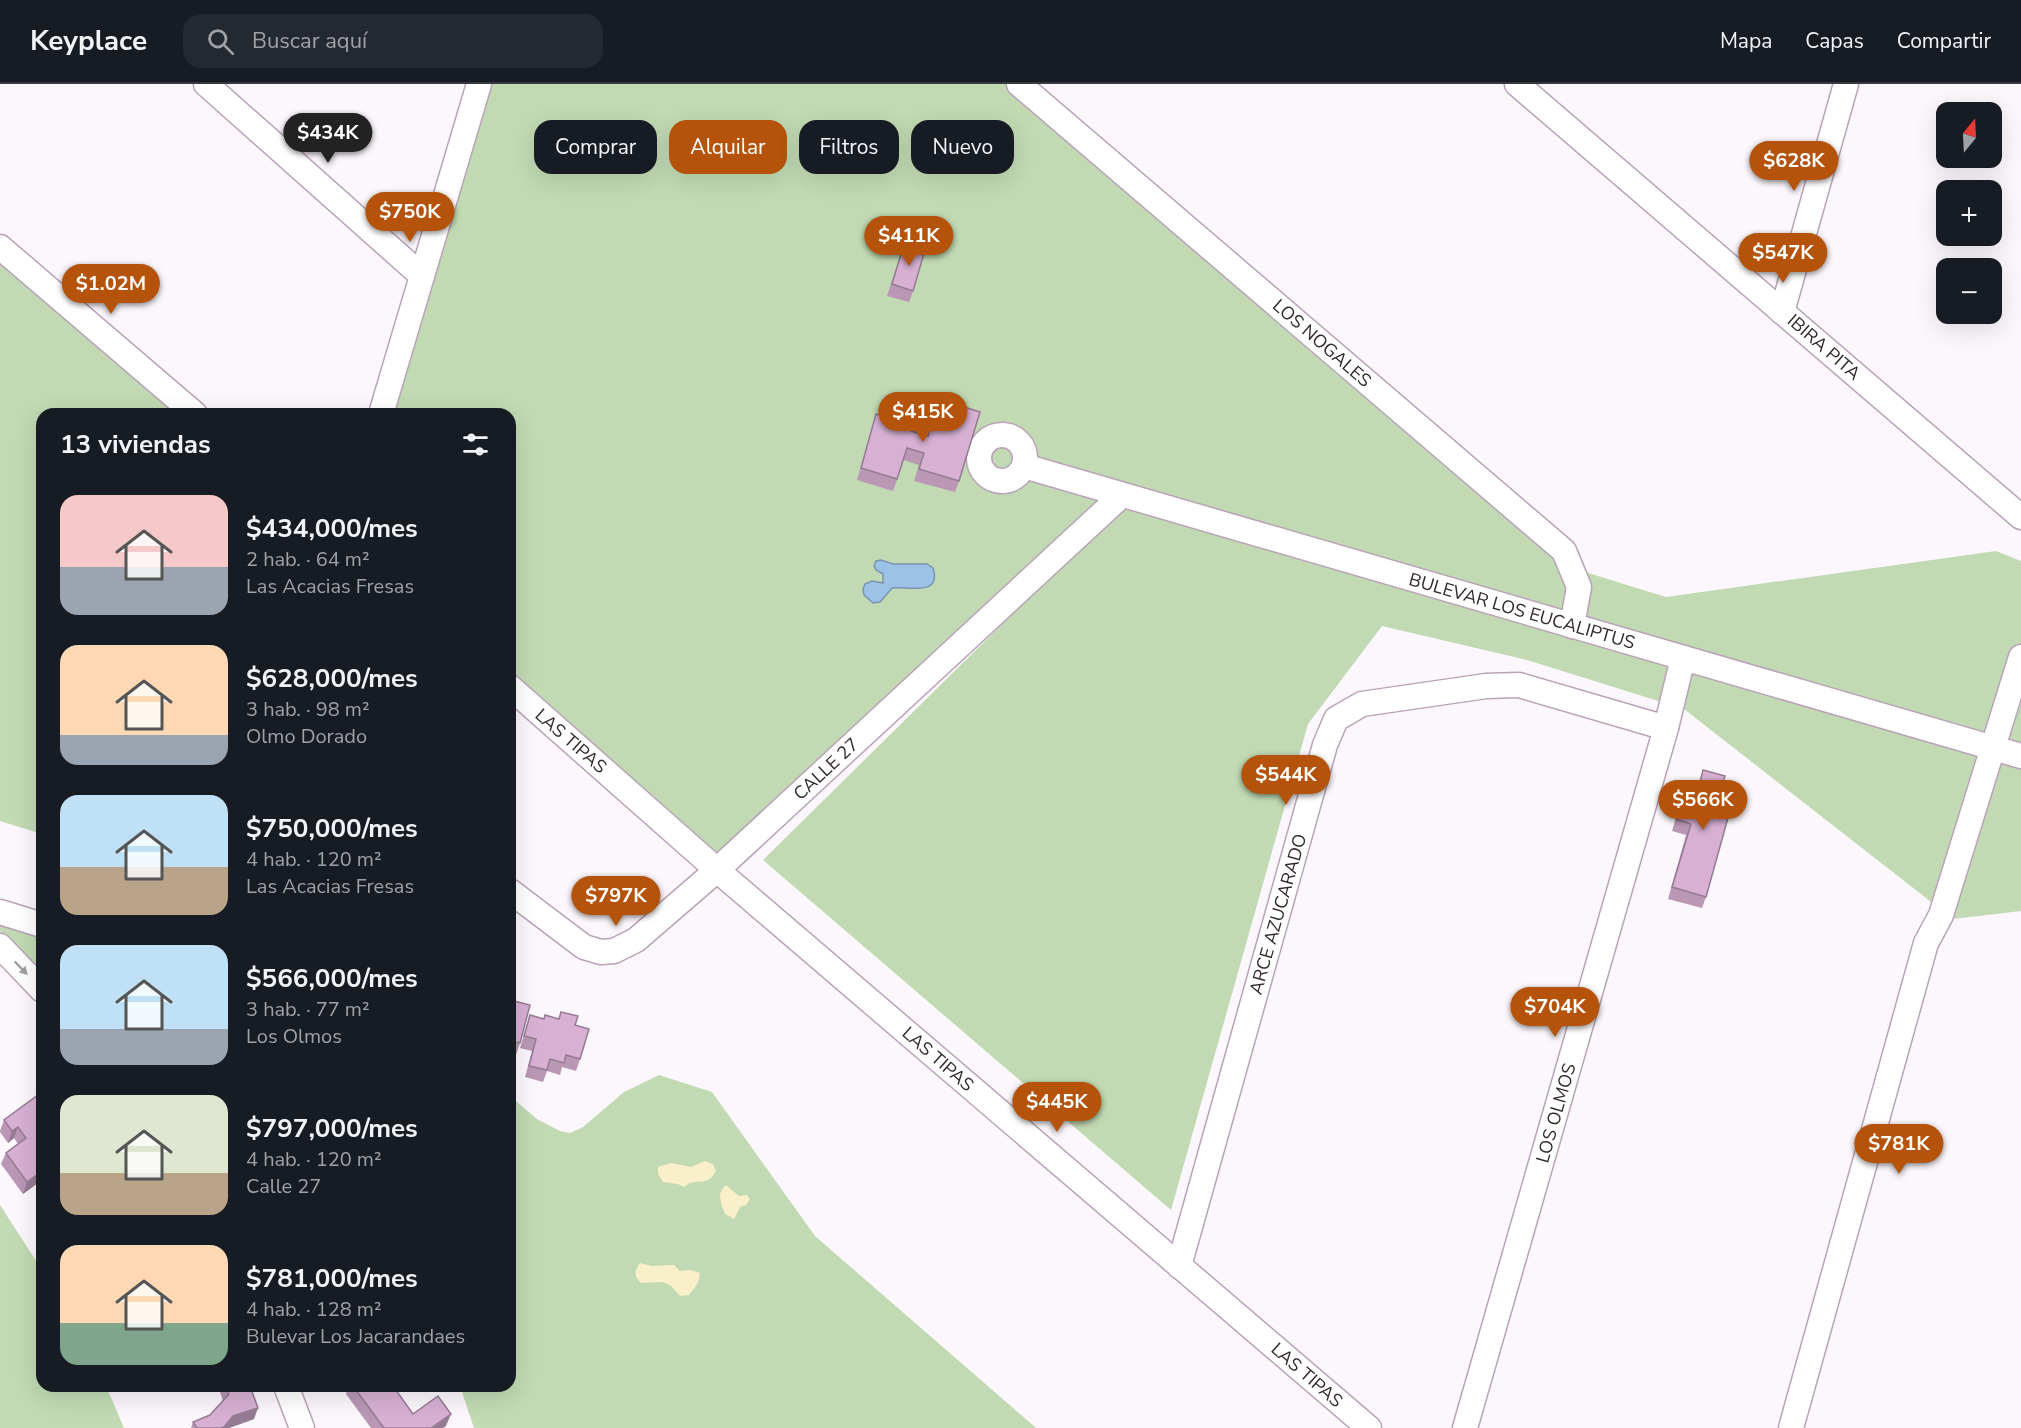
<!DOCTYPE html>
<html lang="es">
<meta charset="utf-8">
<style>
body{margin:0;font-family:"Nunito Sans",sans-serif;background:#242831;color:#f1f3f6;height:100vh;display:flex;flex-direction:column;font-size:22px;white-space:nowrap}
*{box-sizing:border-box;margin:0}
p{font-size:20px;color:#9ea1a6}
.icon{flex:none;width:33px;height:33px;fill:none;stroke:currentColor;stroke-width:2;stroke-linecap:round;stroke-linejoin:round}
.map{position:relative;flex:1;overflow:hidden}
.details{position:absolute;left:36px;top:324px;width:480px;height:984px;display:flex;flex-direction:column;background:#171b24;border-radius:18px;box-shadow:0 6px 24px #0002}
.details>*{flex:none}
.hud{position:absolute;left:534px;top:36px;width:570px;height:54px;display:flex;gap:12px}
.needle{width:39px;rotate:18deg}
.fabs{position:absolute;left:1936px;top:18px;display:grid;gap:12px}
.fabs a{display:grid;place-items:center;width:66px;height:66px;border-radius:12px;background:#171b24;box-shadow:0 6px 24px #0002;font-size:30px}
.price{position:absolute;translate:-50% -51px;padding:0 14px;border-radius:21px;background:#b45309;color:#fff;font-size:20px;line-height:39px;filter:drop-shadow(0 2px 3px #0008)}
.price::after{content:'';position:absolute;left:50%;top:36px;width:18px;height:14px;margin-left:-9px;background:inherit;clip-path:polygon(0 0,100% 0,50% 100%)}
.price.current{background:#222;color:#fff}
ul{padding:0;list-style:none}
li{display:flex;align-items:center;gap:18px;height:150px;padding:0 24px}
li span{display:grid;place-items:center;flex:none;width:168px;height:120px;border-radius:18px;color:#555}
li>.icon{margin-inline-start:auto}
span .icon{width:72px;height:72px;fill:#fffc;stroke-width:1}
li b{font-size:26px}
h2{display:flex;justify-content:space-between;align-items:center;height:72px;padding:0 24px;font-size:26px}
.chip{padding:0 21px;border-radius:18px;background:#171b24;box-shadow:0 6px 24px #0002;font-size:21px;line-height:54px}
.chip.current{background:#b45309;color:#fff}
header{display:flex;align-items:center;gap:36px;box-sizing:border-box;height:84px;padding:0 30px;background:#171b24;border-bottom:2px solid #363941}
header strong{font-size:28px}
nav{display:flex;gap:33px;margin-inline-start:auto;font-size:21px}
.search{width:420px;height:54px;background:#242831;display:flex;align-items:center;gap:15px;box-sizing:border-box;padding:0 21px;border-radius:18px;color:#9ea1a6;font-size:22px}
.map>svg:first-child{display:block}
</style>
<header>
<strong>Keyplace</strong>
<div class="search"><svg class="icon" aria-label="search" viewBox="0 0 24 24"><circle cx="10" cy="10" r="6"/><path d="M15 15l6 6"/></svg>Buscar aquí</div>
<nav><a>Mapa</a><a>Capas</a><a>Compartir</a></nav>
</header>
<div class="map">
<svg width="2021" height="1344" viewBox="0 0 2021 1344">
<rect width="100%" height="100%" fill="#fcf7fc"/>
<g fill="#c1dab3">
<polygon points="479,0 1019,0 1572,484 1666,513 1996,467 2021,477 2021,827 1953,835 1684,625 1527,576 1382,542 1308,640 1171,1126 763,776 1122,422 717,786 510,603 510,330 381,330"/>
<polygon points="0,163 195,330 42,330 42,750 0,737"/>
<polygon points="0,837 42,852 42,893 0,848"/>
<polygon points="659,991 712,1008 815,1152 1036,1344 474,1344 460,1302 510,1302 510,1012 537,1035 560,1047 570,1049 583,1043 624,1008"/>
<polygon points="0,1121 42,1186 42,1302 106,1302 124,1344 0,1344"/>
</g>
<g fill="#f9efca">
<path d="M 705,1077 L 713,1080 L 716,1087 C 706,1105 696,1092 684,1103 L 678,1100 L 663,1098 L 658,1090 L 658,1083 L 671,1079 L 691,1083 Z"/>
<path d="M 726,1101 L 739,1112 L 747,1111 L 750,1115 L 746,1121 L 740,1123 L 734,1135 L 725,1130 C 721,1119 716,1109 726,1101 Z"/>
<path d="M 640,1179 L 652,1182 L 674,1181 L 680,1187 L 690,1186 L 700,1189 L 698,1199 L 689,1211 L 680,1212 L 671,1202 L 663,1198 L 641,1199 C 633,1192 635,1186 640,1179 Z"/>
</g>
<path fill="#9cc3e7" stroke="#7c94b0" stroke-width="1.5" d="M 881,476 L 893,480 L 927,480 L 933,484 C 942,513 908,502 892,504 L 880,518 L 873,519 L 864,511 L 863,505 L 865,500 L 872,497 L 883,499 L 883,490 L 876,486 L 874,482 L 876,477 Z"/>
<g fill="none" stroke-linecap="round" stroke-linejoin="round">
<g stroke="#baa3b8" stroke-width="27">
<g id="minor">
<polyline points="206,0 422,192"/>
<polyline points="1019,0 1564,467 1579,503 1572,542"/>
<polyline points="1517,0 2021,433"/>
<polyline points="0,163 195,330"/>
<polyline points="1782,228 1846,0"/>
<polyline points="381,330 479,0"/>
<circle cx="1002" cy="374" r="23"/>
<polyline points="1024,382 2021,672"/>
<polyline points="510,603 717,786 1369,1344"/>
<polyline points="510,807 584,863 601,868 614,867 636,856 717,786 1122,411"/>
<polyline points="0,828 42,841"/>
<polyline points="0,862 42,906"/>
<polyline points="1179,1182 1325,661 1336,635 1362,620 1486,602 1519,601 1666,644"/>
<polyline points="286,1302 302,1344"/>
<polyline points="1465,1344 1666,644 1683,574"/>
<polyline points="1791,1344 1926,859 1941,831 2021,573"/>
</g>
</g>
<use href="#minor" stroke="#fff" stroke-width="24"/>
</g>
<g fill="#b997b5">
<polygon points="904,160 913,207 909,218 887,212"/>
<polygon points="939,315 959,397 955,408 914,397 919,381 904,376 893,407 857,396 876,330 911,347 927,352"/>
<polygon points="1703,686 1722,701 1706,813 1702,824 1668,815 1686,751 1672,747 1686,699 1698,702"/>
<polygon points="510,916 520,959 516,971 510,970"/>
<polygon points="561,928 575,941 580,975 576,987 562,983 560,991 547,987 543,998 525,993 532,967 520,964 530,931 544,935 559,935"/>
<polygon points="42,1008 42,1096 23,1110 1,1080 6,1069 18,1060 14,1054 8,1059 0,1048 0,1047 4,1036"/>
<polygon points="218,1302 250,1302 254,1335 229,1344 191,1344 193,1338 210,1331 223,1317"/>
<polygon points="349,1302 405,1302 397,1308 413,1330 446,1342 443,1344 371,1344 346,1310"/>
</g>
<g fill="#967b94">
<polygon points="18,1043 14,1054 8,1059 12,1047"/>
<polygon points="42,1087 42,1096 23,1110 27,1098"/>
<polygon points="393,1302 405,1302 389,1314"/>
<polygon points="258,1324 254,1335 229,1344 221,1344 233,1332"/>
<polygon points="451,1330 446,1342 443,1344 431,1344"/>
</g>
<g fill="#d7b0d3" stroke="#967b94" stroke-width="1.5">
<polygon points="904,160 925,166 913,207 892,200"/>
<polygon points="939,315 980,328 959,397 919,385 924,369 907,364 897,395 861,384 876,330 913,340 911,347 928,352"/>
<polygon points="1703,686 1725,692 1722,701 1736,705 1706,813 1672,803 1691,740 1676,735 1686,699 1699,703"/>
<polygon points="510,916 530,921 520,959 510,957"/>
<polygon points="561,928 578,932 575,941 589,945 580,975 566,971 564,979 550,975 547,986 529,982 536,955 524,952 530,931 544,935 545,931 559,935"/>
<polygon points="42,1008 42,1087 27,1098 6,1069 26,1054 18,1043 12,1047 4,1036"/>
<polygon points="226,1302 250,1302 258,1324 233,1332 224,1343 221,1344 197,1344 193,1338 210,1331 229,1310"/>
<polygon points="353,1302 393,1302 413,1330 438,1312 451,1330 431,1344 384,1344"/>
</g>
<defs><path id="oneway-solid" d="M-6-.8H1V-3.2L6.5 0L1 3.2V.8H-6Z" transform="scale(1.5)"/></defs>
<use fill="#a29ea1" href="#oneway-solid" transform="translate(21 884) rotate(46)"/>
<g text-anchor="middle" stroke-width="4.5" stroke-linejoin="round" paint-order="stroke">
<g font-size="18" fill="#30272f" stroke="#fff">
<text transform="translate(1322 259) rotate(41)" y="6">LOS NOGALES</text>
<text transform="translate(1824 263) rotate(41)" y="6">IBIRA PITA</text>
<text transform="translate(1522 527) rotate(16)" y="6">BULEVAR LOS EUCALIPTUS</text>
<text transform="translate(571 657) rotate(41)" y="6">LAS TIPAS</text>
<text transform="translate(826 685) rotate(-43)" y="6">CALLE 27</text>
<text transform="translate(1278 830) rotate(-74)" y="6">ARCE AZUCARADO</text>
<text transform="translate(938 975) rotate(41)" y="6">LAS TIPAS</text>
<text transform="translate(1556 1029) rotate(-74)" y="6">LOS OLMOS</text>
<text transform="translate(1307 1291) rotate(41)" y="6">LAS TIPAS</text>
</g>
</g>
</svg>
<div class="fabs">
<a><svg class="needle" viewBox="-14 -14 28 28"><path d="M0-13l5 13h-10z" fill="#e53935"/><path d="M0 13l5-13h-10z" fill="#9ea1a6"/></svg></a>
<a>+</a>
<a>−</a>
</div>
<b class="price current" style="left:328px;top:80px">$434K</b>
<b class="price" style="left:1794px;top:108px">$628K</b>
<b class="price" style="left:410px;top:159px">$750K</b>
<b class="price" style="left:909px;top:183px">$411K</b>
<b class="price" style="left:1783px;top:200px">$547K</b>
<b class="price" style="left:111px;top:231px">$1.02M</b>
<b class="price" style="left:923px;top:359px">$415K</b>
<b class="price" style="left:1286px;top:722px">$544K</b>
<b class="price" style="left:1703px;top:747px">$566K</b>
<b class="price" style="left:616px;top:843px">$797K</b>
<b class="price" style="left:1555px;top:954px">$704K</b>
<b class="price" style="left:1057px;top:1049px">$445K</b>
<b class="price" style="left:1899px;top:1091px">$781K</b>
<div class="hud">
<a class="chip">Comprar</a>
<a class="chip current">Alquilar</a>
<a class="chip">Filtros</a>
<a class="chip">Nuevo</a>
</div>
<section class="details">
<h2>13 viviendas<svg class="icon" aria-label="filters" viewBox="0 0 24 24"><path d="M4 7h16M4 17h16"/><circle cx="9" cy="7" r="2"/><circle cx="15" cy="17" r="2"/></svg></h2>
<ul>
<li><span style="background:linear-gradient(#f6c9c9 60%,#9aa5b1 0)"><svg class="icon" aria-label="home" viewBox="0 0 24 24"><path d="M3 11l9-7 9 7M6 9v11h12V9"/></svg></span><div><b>$434,000/mes</b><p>2 hab. · 64 m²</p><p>Las Acacias Fresas</p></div></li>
<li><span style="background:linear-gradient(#ffd9b3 75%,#9aa5b1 0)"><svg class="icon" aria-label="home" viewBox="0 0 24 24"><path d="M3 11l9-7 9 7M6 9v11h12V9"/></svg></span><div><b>$628,000/mes</b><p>3 hab. · 98 m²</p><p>Olmo Dorado</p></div></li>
<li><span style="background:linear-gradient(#bfe0f5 60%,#b9a48a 0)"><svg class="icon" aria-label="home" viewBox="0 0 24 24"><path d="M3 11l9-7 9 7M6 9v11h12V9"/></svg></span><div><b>$750,000/mes</b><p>4 hab. · 120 m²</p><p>Las Acacias Fresas</p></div></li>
<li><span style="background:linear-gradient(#bfe0f5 70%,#9aa5b1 0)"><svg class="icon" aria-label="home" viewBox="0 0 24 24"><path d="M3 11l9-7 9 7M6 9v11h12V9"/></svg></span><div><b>$566,000/mes</b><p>3 hab. · 77 m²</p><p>Los Olmos</p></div></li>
<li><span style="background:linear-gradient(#dfe7d0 65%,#b9a48a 0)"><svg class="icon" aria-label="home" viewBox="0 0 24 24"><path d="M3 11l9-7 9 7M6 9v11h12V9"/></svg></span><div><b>$797,000/mes</b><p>4 hab. · 120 m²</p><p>Calle 27</p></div></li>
<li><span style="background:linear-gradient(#ffd9b3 65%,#7fa58c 0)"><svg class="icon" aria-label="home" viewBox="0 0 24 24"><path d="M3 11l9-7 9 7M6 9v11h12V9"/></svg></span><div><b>$781,000/mes</b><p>4 hab. · 128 m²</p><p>Bulevar Los Jacarandaes</p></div></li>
</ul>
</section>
</div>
